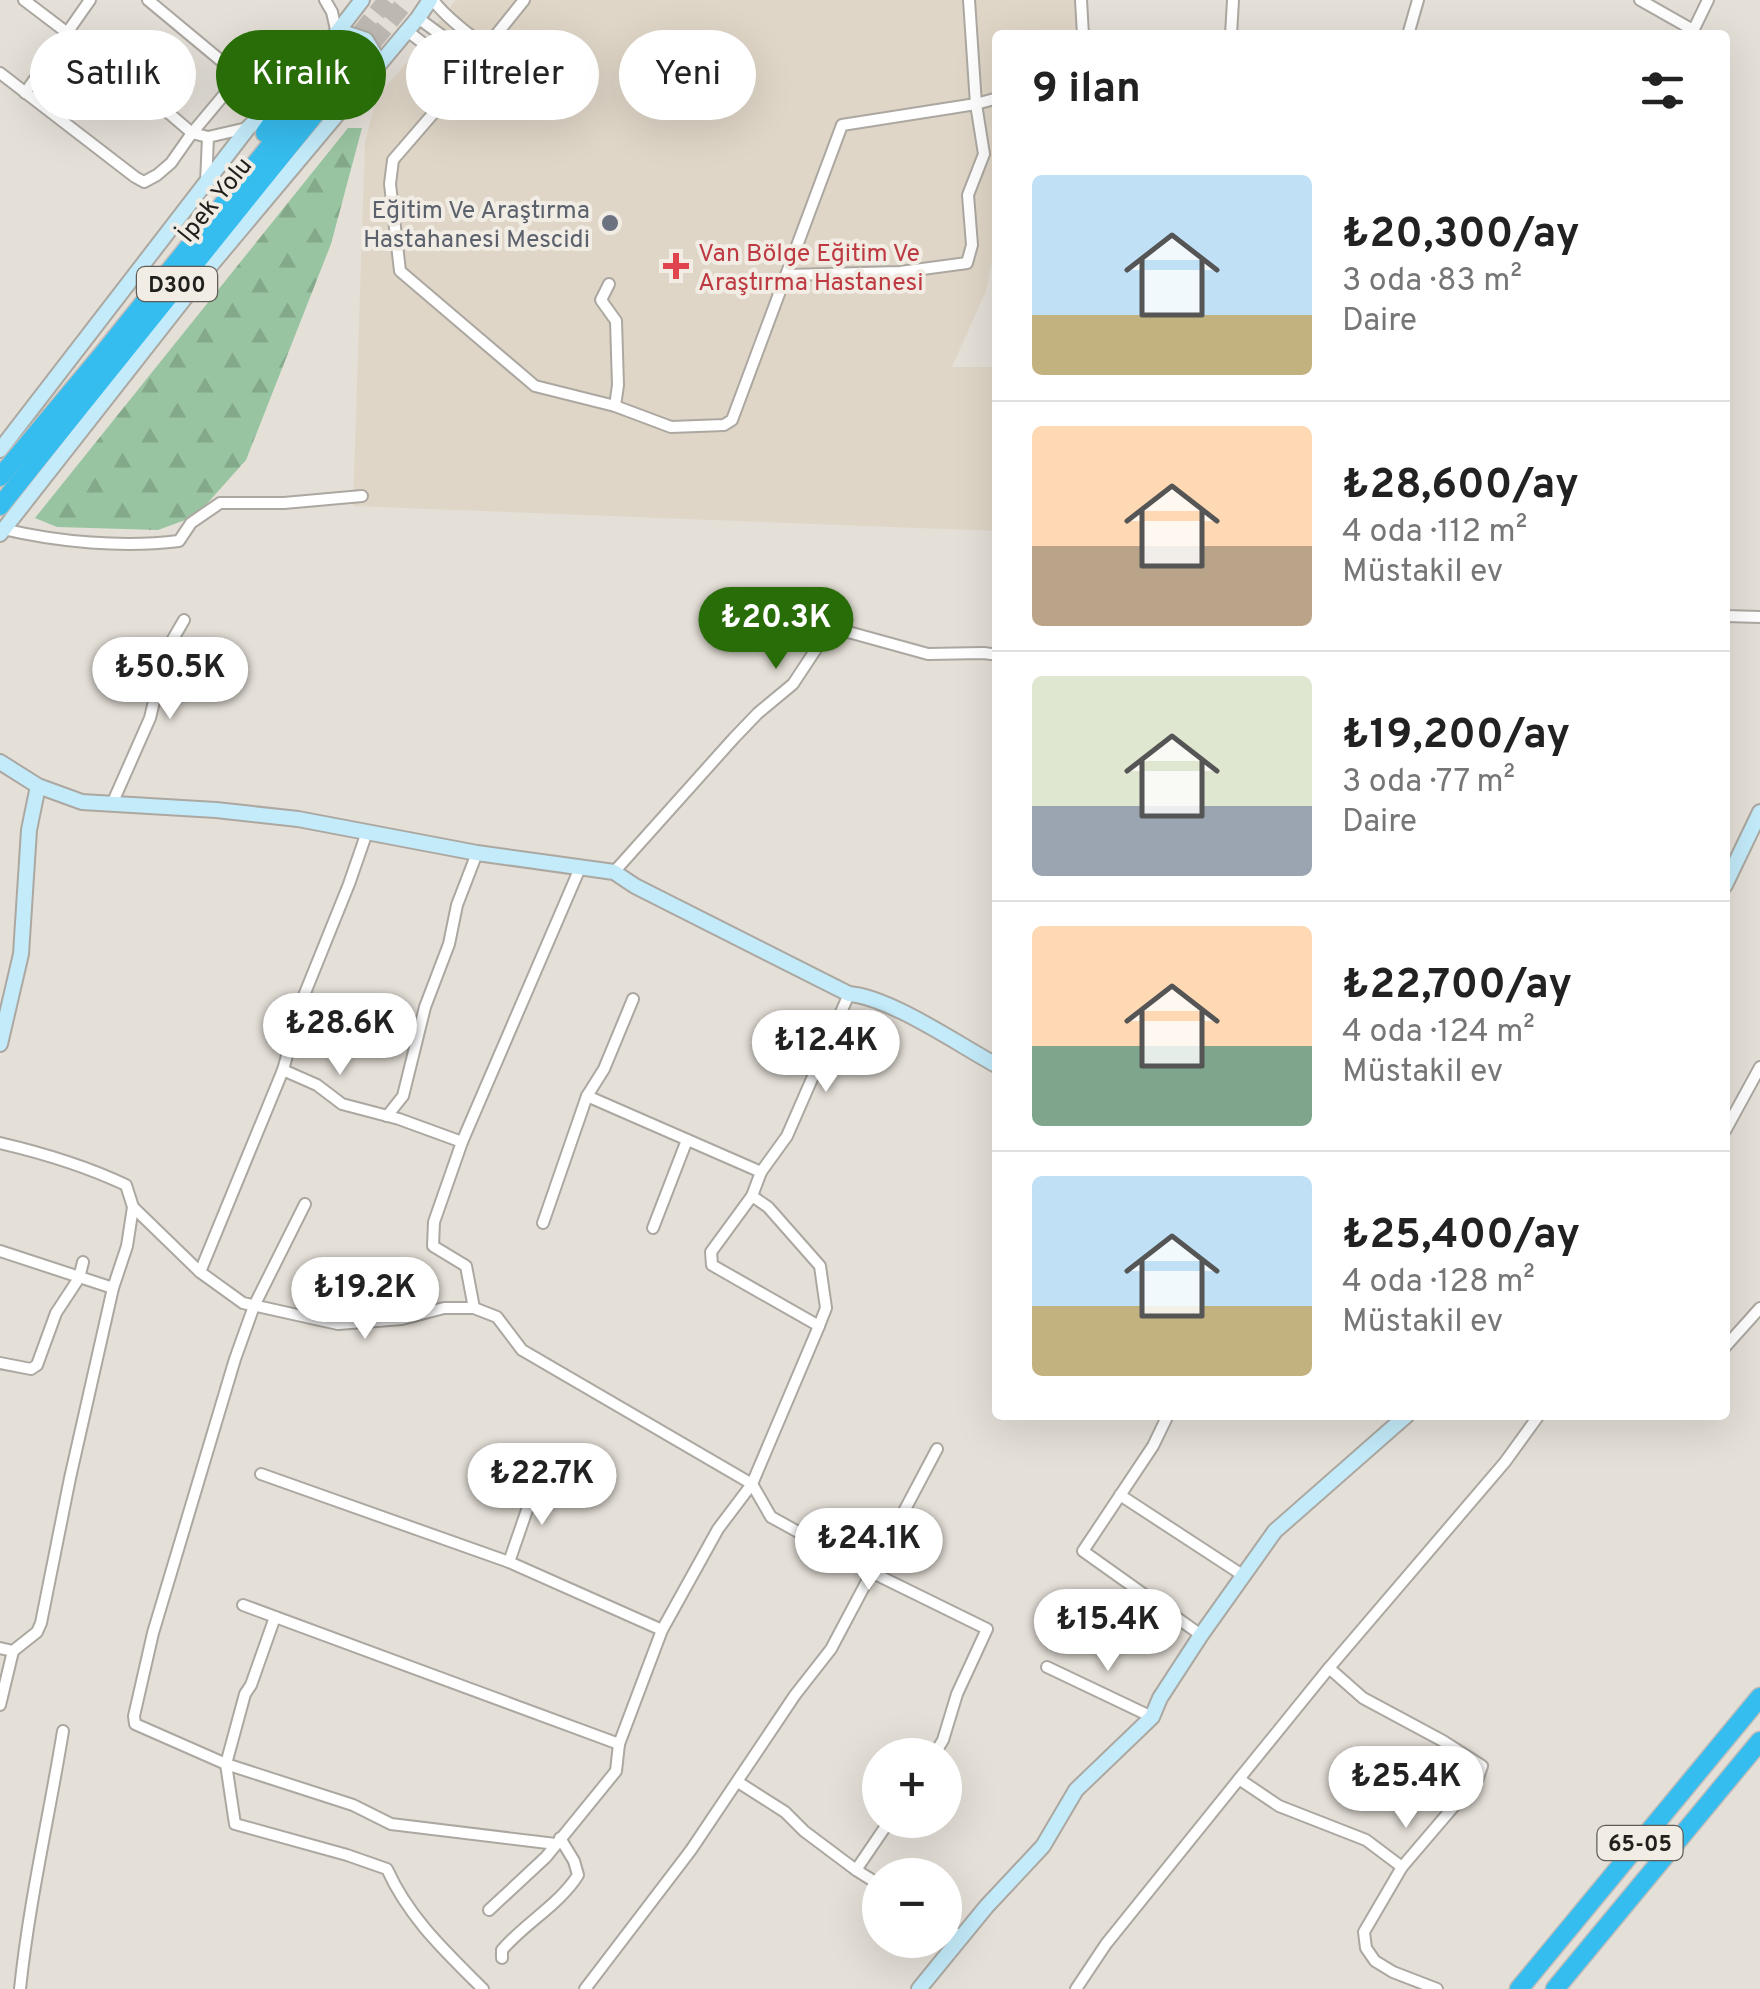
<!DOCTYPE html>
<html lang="tr">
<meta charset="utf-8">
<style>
body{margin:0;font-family:Overpass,sans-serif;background:#f6f6f6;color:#222;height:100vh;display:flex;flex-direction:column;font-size:38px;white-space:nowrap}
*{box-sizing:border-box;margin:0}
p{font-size:32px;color:#767676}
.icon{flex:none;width:55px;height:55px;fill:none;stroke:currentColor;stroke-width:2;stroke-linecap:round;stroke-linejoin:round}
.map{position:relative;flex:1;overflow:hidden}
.panel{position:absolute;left:992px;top:30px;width:738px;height:1390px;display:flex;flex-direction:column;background:#fff;border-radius:10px;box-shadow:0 10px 40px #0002}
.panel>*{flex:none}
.hud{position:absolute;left:30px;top:30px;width:812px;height:90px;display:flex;gap:20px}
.controls{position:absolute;left:862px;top:1738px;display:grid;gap:20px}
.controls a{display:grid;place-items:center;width:100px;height:100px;border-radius:50%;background:#fff;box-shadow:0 10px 40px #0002;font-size:50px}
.price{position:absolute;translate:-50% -85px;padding:0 22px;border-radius:35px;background:#fff;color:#222;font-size:32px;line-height:65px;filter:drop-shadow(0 2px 5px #0008)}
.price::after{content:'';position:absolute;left:50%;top:60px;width:30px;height:22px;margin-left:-15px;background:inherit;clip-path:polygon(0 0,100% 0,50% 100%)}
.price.active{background:#296d08;color:#fff}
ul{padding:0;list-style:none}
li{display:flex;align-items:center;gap:30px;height:250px;padding:0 40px}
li+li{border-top:2px solid #e0e0e0}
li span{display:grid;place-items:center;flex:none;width:280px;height:200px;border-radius:10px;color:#555}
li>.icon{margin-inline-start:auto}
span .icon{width:120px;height:120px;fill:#fffc;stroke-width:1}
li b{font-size:42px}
h2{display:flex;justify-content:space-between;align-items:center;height:120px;padding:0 40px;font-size:42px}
.pill{padding:0 35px;border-radius:45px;background:#fff;box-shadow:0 10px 40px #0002;font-size:35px;line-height:90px}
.pill.active{background:#296d08;color:#fff}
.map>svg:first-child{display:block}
</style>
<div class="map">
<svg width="1760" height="1989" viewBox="0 0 1760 1989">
<defs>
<pattern id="forest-firs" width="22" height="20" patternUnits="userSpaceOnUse" patternTransform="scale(2.5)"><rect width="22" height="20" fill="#99c4a1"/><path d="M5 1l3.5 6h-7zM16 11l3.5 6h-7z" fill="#84a88a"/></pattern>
</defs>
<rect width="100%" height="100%" fill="#e4dfd7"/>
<polygon fill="#dfd6c7" points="456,0 1085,0 1089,35 998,35 997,238 986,291 952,367 997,367 997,531 353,506 365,142 377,96 411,58"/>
<polygon fill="url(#forest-firs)" points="348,128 362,128 331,244 246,460 196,516 158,530 57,527 35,518"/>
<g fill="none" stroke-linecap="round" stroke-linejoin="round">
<g stroke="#bdb9b2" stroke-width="18" stroke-dasharray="18 9" stroke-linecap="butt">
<polyline points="343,55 387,0"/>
<polyline points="356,63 407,0"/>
</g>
<g stroke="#aca8a1" stroke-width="14">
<g id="street">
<polyline points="24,0 136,85 192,133 208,137"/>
<polyline points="325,0 332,12 337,34"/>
<path d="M 433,0 C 449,22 494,54 518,67"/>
<polyline points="524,0 431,116 393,160 390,184 400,271 535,386 615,406 671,427 724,425 732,420 842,125 976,104 998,98"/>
<polyline points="1081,0 1083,35"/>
<polyline points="1640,0 1693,30"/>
<polyline points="418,18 475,60 500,85"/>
<polyline points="406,30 463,74"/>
<polyline points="1231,35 1233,0"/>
<polyline points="1408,35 1418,0"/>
<polyline points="1691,35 1708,0"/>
<circle cx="519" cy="86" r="19"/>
<polyline points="0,73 135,177 144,182 157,175 171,163 192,133 223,96 232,79 231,69 148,0"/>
<polyline points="25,93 90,0"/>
<polyline points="206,183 208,137 247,128"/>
<polyline points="788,275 900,272 967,263 972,245 968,195 984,154 976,104 969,0"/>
<polyline points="609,284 601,300 616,321 618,385 615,406"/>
<path d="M 3,529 C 58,542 123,548 179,541 L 191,523 L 220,503 L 284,503 L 362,496"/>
<polyline points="1725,616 1760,617"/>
<polyline points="112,804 150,718 166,651 184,620"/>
<polyline points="614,872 734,738 758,713 793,684 824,637 841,630 928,654 984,653 998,655"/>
<polyline points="283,1070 317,1085 342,1104 399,1119 462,1142"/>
<polyline points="387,1116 403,1096 425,1007 449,944 457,905 477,853"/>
<polyline points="1725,1131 1760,1067"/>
<path d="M 0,1143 C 43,1153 86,1166 126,1185 L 133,1207 L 200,1272 L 243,1303 L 338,1324 L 402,1319 L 444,1308 L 474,1308 L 497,1317 L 522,1350 L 752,1484 L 771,1517 L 871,1572 L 987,1629 L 957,1694 L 943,1740 L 934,1755"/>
<polyline points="761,1172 787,1136 849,994"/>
<polyline points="752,1196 711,1252 712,1265 819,1326"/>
<polyline points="305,1204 254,1306 235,1359 153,1633 134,1716 135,1724 226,1764 353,1805 391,1824 556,1844"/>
<polyline points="543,1223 587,1096 604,1069 633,999"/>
<polyline points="653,1228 687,1140"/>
<polyline points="0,1251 113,1288"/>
<polyline points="200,1272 283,1070 303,998 349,884 367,832"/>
<polyline points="474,1308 466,1266 433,1246 434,1222 462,1142 580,868"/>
<polyline points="1725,1347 1760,1308"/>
<polyline points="0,1363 31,1369 37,1365 56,1313 79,1278 83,1262"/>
<polyline points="1168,1415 1153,1446 1083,1551 1201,1635"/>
<polyline points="261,1474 509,1562 662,1630"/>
<polyline points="1120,1495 1244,1576"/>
<polyline points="509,1562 537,1481"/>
<polyline points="243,1605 619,1744"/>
<path d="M 275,1617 L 251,1685 L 245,1694 L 226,1764 L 235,1824 L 347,1855 L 387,1869 C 409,1918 446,1952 483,1989"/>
<polyline points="0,1648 13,1651 37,1632 41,1623 70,1478 113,1288 127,1246 133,1207"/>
<polyline points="1047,1667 1152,1717"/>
<polyline points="1329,1668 1363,1698 1443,1741 1482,1766 1478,1778 1402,1867 1364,1932 1366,1948 1375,1961 1393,1972 1437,1989"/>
<polyline points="0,1705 13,1651"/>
<polyline points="1239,1779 1279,1806 1366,1840 1402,1867"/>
<polyline points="738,1782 785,1812 804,1831 856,1870"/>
<polyline points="880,1885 856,1870 890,1820"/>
<polyline points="489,1910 546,1857 616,1771 619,1744 662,1630 718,1529 752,1484 819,1326 826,1308 820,1266 768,1207 752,1196 761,1172 587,1096"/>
<polyline points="945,1927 961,1937"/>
<path d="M 502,1958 L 502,1950 C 525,1923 559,1905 578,1875 L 574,1861 L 560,1838"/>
<path d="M 20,1989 C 29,1902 49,1817 63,1731"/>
<polyline points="585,1989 691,1850 795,1695 831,1649 937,1449"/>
<polyline points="1076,1989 1106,1944 1239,1779 1329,1668 1505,1462 1539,1415"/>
</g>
</g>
<g stroke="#aca8a1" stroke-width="18">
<g id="secondary">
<polyline points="337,34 348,34 366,40 375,55 373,71"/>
<polyline points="308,70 362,0"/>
<polyline points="0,450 248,128 292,85"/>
<polyline points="0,534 206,271 418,18 430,0"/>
<path d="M 0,762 L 38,786 L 82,802 L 216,810 L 298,819 L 477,853 L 614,872 L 635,886 L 849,994 C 890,997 959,1045 998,1066"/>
<polyline points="1725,885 1760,812"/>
<polyline points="0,1044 21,954 29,830 38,786"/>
<polyline points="919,1989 986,1907 1043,1846 1076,1790 1152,1717 1160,1698 1201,1635 1275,1531 1407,1415"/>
</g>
</g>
<g stroke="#bcbcbb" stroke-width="21">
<g id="highway">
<polyline points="265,133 314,64"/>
<polyline points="0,477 102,355 343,55"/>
<polyline points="0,506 356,63"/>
<polyline points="1519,1989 1760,1697"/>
<polyline points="1555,1989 1760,1741"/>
</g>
</g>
<use href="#street" stroke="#fff" stroke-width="10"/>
<use href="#secondary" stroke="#c3ebfa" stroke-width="14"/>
<use href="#highway" stroke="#36bdef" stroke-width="18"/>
</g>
<circle fill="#6b7280" stroke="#f1ece4" stroke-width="4" cx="610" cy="223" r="10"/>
<path fill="#e0444e" stroke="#f1ece4" stroke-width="4" d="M671 251h10v10h10v10h-10v10h-10v-10h-10v-10h10z"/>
<g text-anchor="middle" stroke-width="8" stroke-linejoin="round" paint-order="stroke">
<g fill="#f1ece4" stroke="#5f5c58" stroke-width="2.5">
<rect x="137" y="267" width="80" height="34" rx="8"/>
<rect x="1597.5" y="1826" width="85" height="34" rx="8"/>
</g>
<g font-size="22" font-weight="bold" fill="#201f1c">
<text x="177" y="292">D300</text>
<text x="1640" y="1851">65-05</text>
</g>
<g font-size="25" fill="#201f1c" stroke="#f1ece4">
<text transform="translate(214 199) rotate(-51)" y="9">İpek Yolu</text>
</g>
<g font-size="25" fill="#5b616d" stroke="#f1ece4" text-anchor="end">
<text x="590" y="218">Eğitim Ve Araştırma<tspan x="590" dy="29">Hastahanesi Mescidi</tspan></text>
</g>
<g font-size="25" fill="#be3a42" stroke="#f1ece4" text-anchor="start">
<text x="698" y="261">Van Bölge Eğitim Ve<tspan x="698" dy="29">Araştırma Hastanesi</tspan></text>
</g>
</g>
</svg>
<div class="controls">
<a>+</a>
<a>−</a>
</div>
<b class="price active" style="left:776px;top:672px">₺20.3K</b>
<b class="price" style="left:170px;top:722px">₺50.5K</b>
<b class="price" style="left:340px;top:1078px">₺28.6K</b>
<b class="price" style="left:826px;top:1095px">₺12.4K</b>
<b class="price" style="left:365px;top:1342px">₺19.2K</b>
<b class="price" style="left:542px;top:1528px">₺22.7K</b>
<b class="price" style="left:869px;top:1593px">₺24.1K</b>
<b class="price" style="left:1108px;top:1674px">₺15.4K</b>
<b class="price" style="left:1406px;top:1831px">₺25.4K</b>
<div class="hud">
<a class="pill">Satılık</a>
<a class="pill active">Kiralık</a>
<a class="pill">Filtreler</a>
<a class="pill">Yeni</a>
</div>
<section class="panel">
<h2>9 ilan<svg class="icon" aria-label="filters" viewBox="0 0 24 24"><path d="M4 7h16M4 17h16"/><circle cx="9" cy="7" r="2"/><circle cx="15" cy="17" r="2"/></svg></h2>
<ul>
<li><span style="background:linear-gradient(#bfe0f5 70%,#c2b280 0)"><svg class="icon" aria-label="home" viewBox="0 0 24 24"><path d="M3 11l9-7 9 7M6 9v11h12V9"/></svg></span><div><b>₺20,300/ay</b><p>3 oda · 83 m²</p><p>Daire</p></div></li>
<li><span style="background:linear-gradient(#ffd9b3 60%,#b9a48a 0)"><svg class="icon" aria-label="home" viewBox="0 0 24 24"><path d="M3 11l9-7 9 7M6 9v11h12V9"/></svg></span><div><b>₺28,600/ay</b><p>4 oda · 112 m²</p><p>Müstakil ev</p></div></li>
<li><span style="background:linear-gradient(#dfe7d0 65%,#9aa5b1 0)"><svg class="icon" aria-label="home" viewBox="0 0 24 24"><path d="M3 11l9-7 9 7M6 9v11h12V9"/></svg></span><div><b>₺19,200/ay</b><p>3 oda · 77 m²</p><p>Daire</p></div></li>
<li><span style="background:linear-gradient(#ffd9b3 60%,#7fa58c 0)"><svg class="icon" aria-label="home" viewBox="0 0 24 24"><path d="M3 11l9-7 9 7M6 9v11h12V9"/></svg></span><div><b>₺22,700/ay</b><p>4 oda · 124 m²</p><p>Müstakil ev</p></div></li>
<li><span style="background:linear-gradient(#bfe0f5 65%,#c2b280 0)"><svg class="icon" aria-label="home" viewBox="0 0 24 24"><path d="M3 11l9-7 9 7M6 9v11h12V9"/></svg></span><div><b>₺25,400/ay</b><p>4 oda · 128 m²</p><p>Müstakil ev</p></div></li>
</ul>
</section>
</div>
